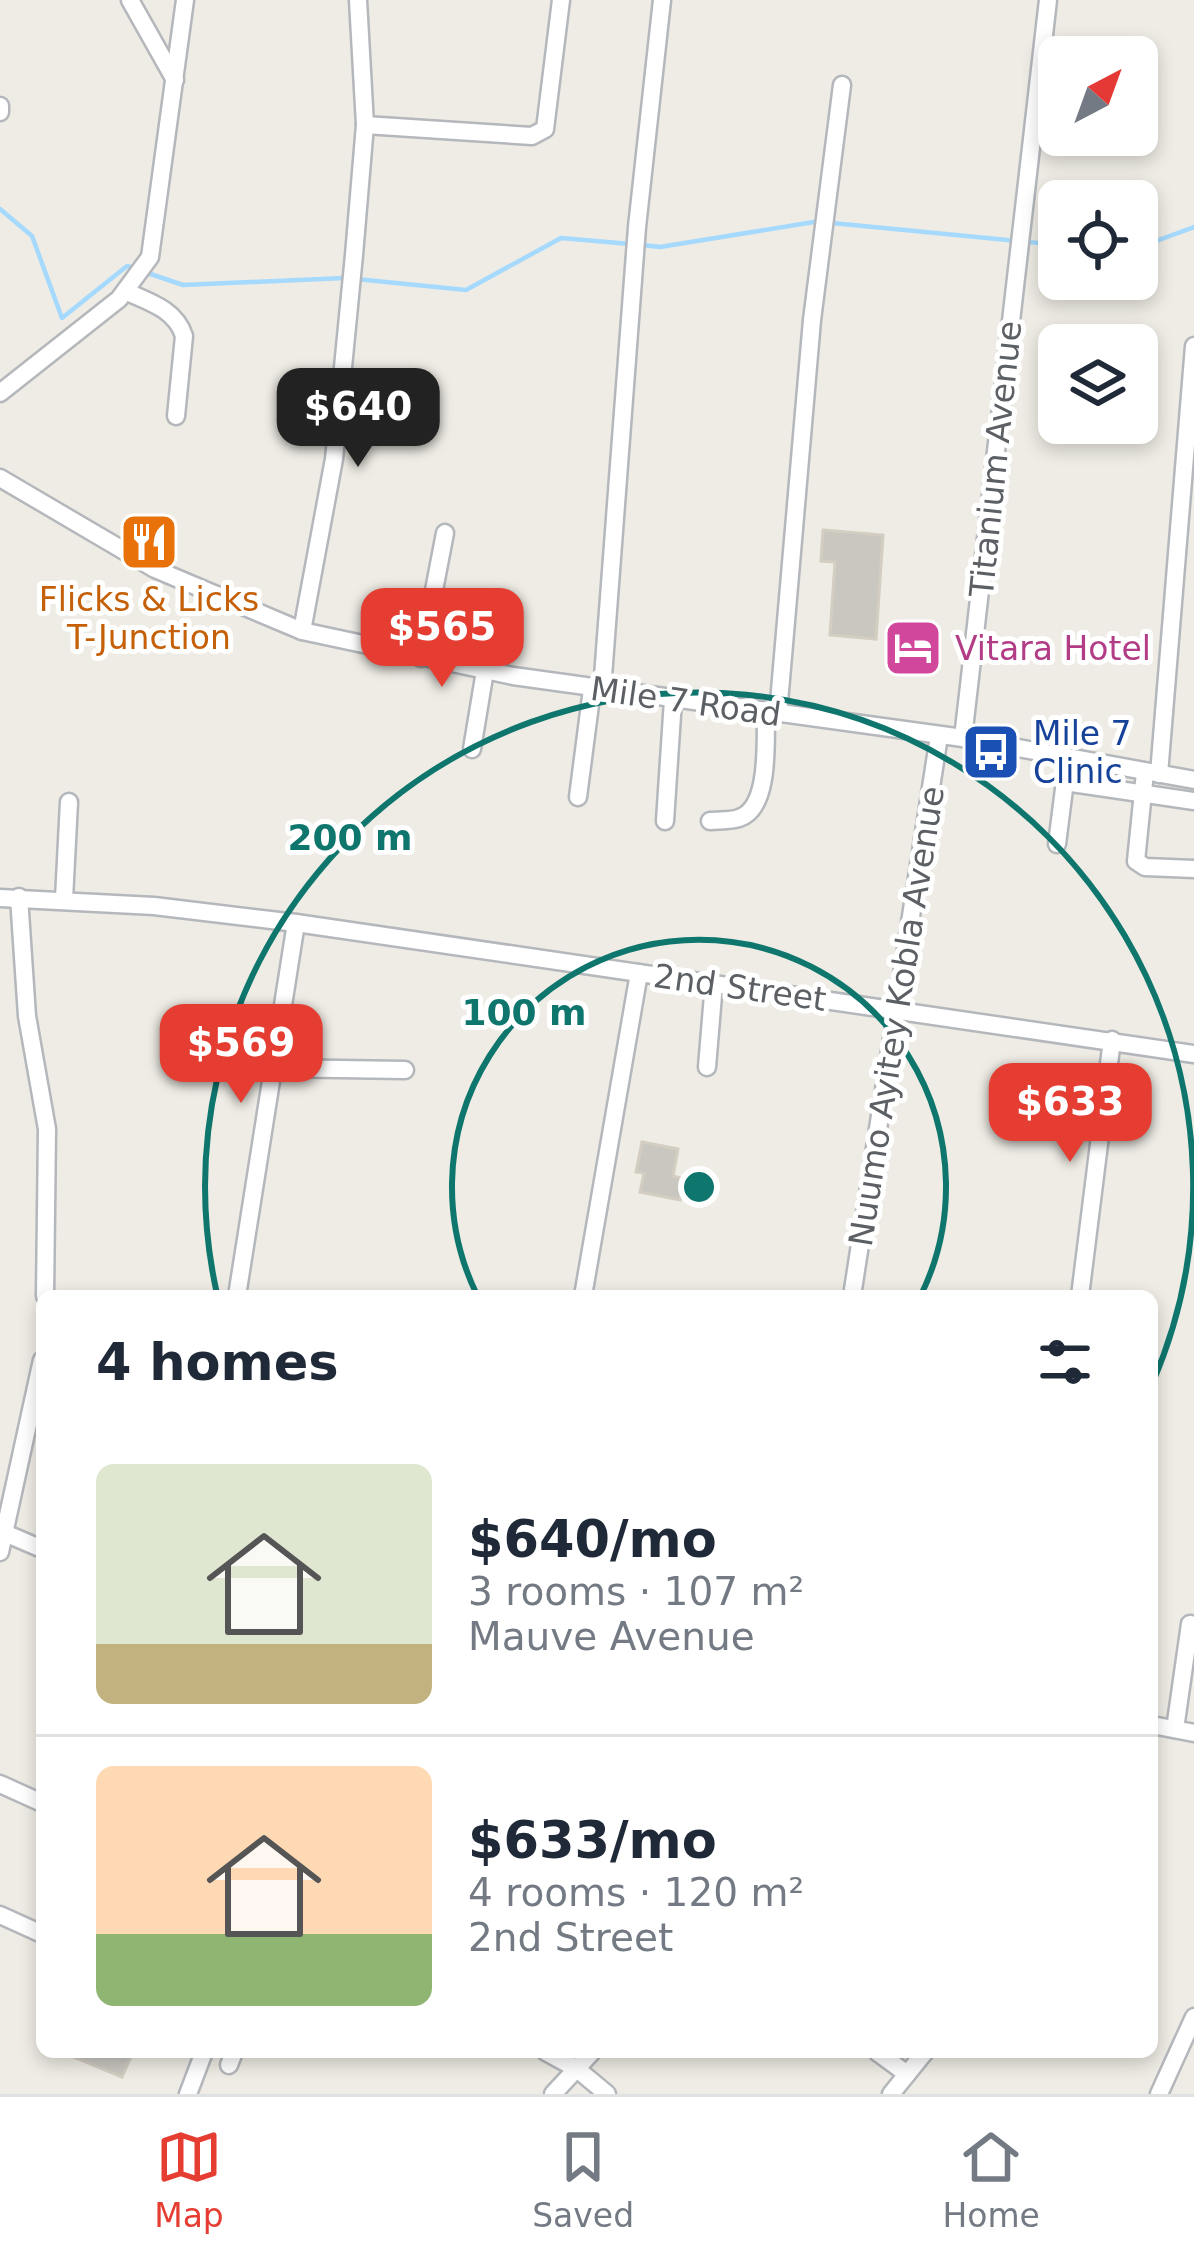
<!DOCTYPE html>
<meta charset="utf-8">
<style>
body{margin:0;font-family:"DejaVu Sans",sans-serif;background:#f2f2f3;color:#1f2937;height:100vh;display:flex;flex-direction:column;font-size:45px;white-space:nowrap}
*{box-sizing:border-box;margin:0}
p{font-size:39px;color:#747a83}
.icon{flex:none;width:66px;height:66px;fill:none;stroke:currentColor;stroke-width:2;stroke-linecap:round;stroke-linejoin:round}
.map{position:relative;flex:1;overflow:hidden}
.drawer{position:absolute;left:36px;top:1290px;width:1122px;height:768px;display:flex;flex-direction:column;background:#fff;border-radius:18px;box-shadow:0 6px 18px #0003}
.drawer>*{flex:none}
.needle{width:78px;rotate:41deg}
.buttons{position:absolute;left:1038px;top:36px;display:grid;gap:24px}
.buttons a{display:grid;place-items:center;width:120px;height:120px;border-radius:18px;background:#fff;box-shadow:0 6px 18px #0003;font-size:60px}
.price{position:absolute;translate:-50% -102px;padding:0 27px;border-radius:24px;background:#e63d33;color:#fff;font-size:39px;line-height:78px;filter:drop-shadow(0 3px 6px #0008)}
.price::after{content:'';position:absolute;left:50%;top:72px;width:36px;height:27px;margin-left:-18px;background:inherit;clip-path:polygon(0 0,100% 0,50% 100%)}
.price.current{background:#222;color:#fff}
ul{padding:0;list-style:none}
li{display:flex;align-items:center;gap:36px;height:300px;padding:0 60px}
li+li{border-top:3px solid #e0e1e3}
li span{display:grid;place-items:center;flex:none;width:336px;height:240px;border-radius:18px;color:#555}
li>.icon{margin-inline-start:auto}
span .icon{width:144px;height:144px;fill:#fffc;stroke-width:1}
li b{font-size:51px}
h2{display:flex;justify-content:space-between;align-items:center;height:144px;padding:0 60px;font-size:51px}
.dock{display:flex;justify-content:space-around;align-items:center;height:168px;border-top:3px solid #e0e1e3;background:#fff;font-size:33px;color:#747a83}
.dock a{display:grid;justify-items:center;gap:6px}
.dock .current{color:#e63d33}
.map>svg:first-child{display:block}
</style>
<div class="map">
<svg width="1194" height="2094" viewBox="0 0 1194 2094">
<rect width="100%" height="100%" fill="#eeece4"/>
<g fill="none" stroke-linecap="round" stroke-linejoin="round">
<g stroke="#a5d9fd" stroke-width="4.5">
<polyline points="0,209 32,236 62,318 127,266 183,285 344,278"/>
<polyline points="832,223 1059,245"/>
<polyline points="642,245 660,247 820,221"/>
<polyline points="1137,248 1194,227"/>
<polyline points="356,279 466,290 561,238 630,244"/>
</g>
</g>
<g fill="#cac7c1" stroke="#d3cdc2" stroke-width="3">
<polygon points="823,530 883,535 876,639 830,635 835,562 821,561"/>
<polygon points="642,1142 678,1149 673,1176 684,1179 680,1200 640,1192 644,1173 636,1172"/>
<polygon points="62,2052 133,2052 122,2077"/>
</g>
<g fill="none" stroke-linecap="round" stroke-linejoin="round">
<g stroke="#b4b7bb" stroke-width="21">
<g id="minor">
<polyline points="130,0 175,80"/>
<polyline points="0,106 0,112"/>
<polyline points="365,125 532,136 545,129 561,0"/>
<path d="M 127,292 C 150,302 176,310 184,336 L 176,416"/>
<polyline points="0,393 119,299 150,257 185,0"/>
<polyline points="0,478 155,569 302,631 513,676 963,738 1194,780"/>
<polyline points="302,631 334,459 354,255 365,125 358,0"/>
<polyline points="421,658 445,533"/>
<polyline points="602,690 637,227 662,0"/>
<polyline points="778,714 812,320 842,85"/>
<polyline points="963,738 1048,0"/>
<polyline points="472,749 485,671"/>
<polyline points="1145,772 1136,861 1145,867 1194,869"/>
<polyline points="1159,774 1194,346"/>
<polyline points="1065,782 1194,801"/>
<polyline points="578,797 592,689"/>
<polyline points="665,821 673,700"/>
<path d="M 710,821 C 719,820 731,821 739,818 C 771,808 765,739 766,712"/>
<polyline points="1057,844 1066,773"/>
<polyline points="19,897 27,1016 47,1129 45,1296"/>
<polyline points="0,898 154,906 296,923 1194,1054"/>
<polyline points="64,899 69,802"/>
<polyline points="707,1067 714,983"/>
<polyline points="273,1068 405,1070"/>
<polyline points="237,1296 296,923"/>
<polyline points="583,1296 639,973"/>
<polyline points="852,1296 939,736"/>
<polyline points="1080,1296 1112,1040"/>
<polyline points="7,1534 42,1549"/>
<polyline points="0,1552 42,1360"/>
<polyline points="1152,1725 1194,1733"/>
<polyline points="1175,1729 1190,1624"/>
<polyline points="0,1784 42,1803"/>
<polyline points="0,1915 42,1934"/>
<polyline points="546,2052 577,2069 607,2094"/>
<polyline points="877,2052 907,2074"/>
<polyline points="229,2065 234,2052"/>
<polyline points="188,2094 204,2052"/>
<polyline points="553,2094 592,2052"/>
<polyline points="891,2094 925,2052"/>
<polyline points="1159,2094 1194,2017"/>
</g>
</g>
<use href="#minor" stroke="#fff" stroke-width="16"/>
</g>
<g fill="none" stroke="#0f766e" stroke-width="6">
<path d="M477 1295A247 247 0 1 1 921 1295"/>
<path d="M217 1294A494 494 0 1 1 1152 1384"/>
</g>
<defs>
<g id="restaurant-square" transform="scale(3)"><rect x="-9" y="-9" width="18" height="18" rx="4" fill="#e8710a" stroke="#fff"/><path d="M-5-6h1v4h1v-4h1v4h1v-4h1v5L-1.5 .5V6h-2V.5L-5-1ZM5-6V6H3V1.5H1.5Q1.5-4 5-6Z" fill="#fff"/></g>
<g id="hotel-square" transform="scale(3)"><rect x="-9" y="-9" width="18" height="18" rx="4" fill="#d1479c" stroke="#fff"/><path d="M-6-4.5h1.5V1H6V5H4.5V3h-9V5H-6ZM-4 0a1.8 1.8 0 1 1 3.6 0ZM.5 0V-2.5h3Q6-2.5 6 0Z" fill="#fff"/></g>
<g id="bus-square" transform="scale(3)"><rect x="-9" y="-9" width="18" height="18" rx="4" fill="#1a4fb4" stroke="#fff"/><path d="M-5-6H5V4H4V6H2V4H-2V6H-4V4H-5ZM-3.5-4V0h7V-4ZM-3.5 1.2v1.5H-2V1.2ZM2 1.2v1.5H3.5V1.2Z" fill="#fff"/></g>
</defs>
<g fill-rule="evenodd">
<use href="#restaurant-square" x="149" y="542"/>
<use href="#hotel-square" x="913" y="648"/>
<use href="#bus-square" x="991" y="752"/>
</g>
<g text-anchor="middle" stroke-width="10" stroke-linejoin="round" paint-order="stroke">
<g font-size="33" fill="#5c6064" stroke="#fff">
<text transform="translate(995 459) rotate(-84)" y="12">Titanium Avenue</text>
<text transform="translate(686 701) rotate(8)" y="12">Mile 7 Road</text>
<text transform="translate(740 987) rotate(8)" y="12">2nd Street</text>
<text transform="translate(896 1016) rotate(-81)" y="12">Nuumo Ayitey Kobla Avenue</text>
</g>
<g font-size="33" fill="#c56008" stroke="#fff">
<text x="149" y="611">Flicks &amp; Licks<tspan x="149" dy="38">T-Junction</tspan></text>
</g>
<g font-size="33" fill="#b23c85" stroke="#fff" text-anchor="start">
<text x="955" y="660">Vitara Hotel</text>
</g>
<g font-size="33" fill="#164399" stroke="#fff" text-anchor="start">
<text x="1033" y="745">Mile 7<tspan x="1033" dy="38">Clinic</tspan></text>
</g>
</g>
<circle cx="699" cy="1187" r="18" fill="#0f766e" stroke="#fff" stroke-width="6"/>
<g font-size="36" text-anchor="middle" font-weight="bold" fill="#0f766e" stroke="#fff" stroke-width="10" stroke-linejoin="round" paint-order="stroke">
<text x="350" y="850">200 m</text>
<text x="524" y="1025">100 m</text>
</g>
</svg>
<div class="buttons">
<a><svg class="needle" viewBox="-14 -14 28 28"><path d="M0-13l5 13h-10z" fill="#e53935"/><path d="M0 13l5-13h-10z" fill="#747a83"/></svg></a>
<a><svg class="icon" aria-label="locate" viewBox="0 0 24 24"><circle cx="12" cy="12" r="6"/><path d="M12 2v4M12 18v4M2 12h4M18 12h4"/></svg></a>
<a><svg class="icon" aria-label="layers" viewBox="0 0 24 24"><path d="M12 4l9 5-9 5-9-5zM3 14l9 5 9-5"/></svg></a>
</div>
<b class="price current" style="left:358px;top:470px">$640</b>
<b class="price" style="left:442px;top:690px">$565</b>
<b class="price" style="left:241px;top:1106px">$569</b>
<b class="price" style="left:1070px;top:1165px">$633</b>
<section class="drawer">
<h2>4 homes<svg class="icon" aria-label="filters" viewBox="0 0 24 24"><path d="M4 7h16M4 17h16"/><circle cx="9" cy="7" r="2"/><circle cx="15" cy="17" r="2"/></svg></h2>
<ul>
<li><span style="background:linear-gradient(#dfe7d0 75%,#c2b280 0)"><svg class="icon" aria-label="home" viewBox="0 0 24 24"><path d="M3 11l9-7 9 7M6 9v11h12V9"/></svg></span><div><b>$640/mo</b><p>3 rooms · 107 m²</p><p>Mauve Avenue</p></div></li>
<li><span style="background:linear-gradient(#ffd9b3 70%,#8fb573 0)"><svg class="icon" aria-label="home" viewBox="0 0 24 24"><path d="M3 11l9-7 9 7M6 9v11h12V9"/></svg></span><div><b>$633/mo</b><p>4 rooms · 120 m²</p><p>2nd Street</p></div></li>
</ul>
</section>
</div>
<nav class="dock">
<a class="current"><svg class="icon" aria-label="map" viewBox="0 0 24 24"><path d="M3 6l6-2 6 2 6-2v14l-6 2-6-2-6 2zM9 4v14M15 6v14"/></svg>Map</a>
<a><svg class="icon" aria-label="saved" viewBox="0 0 24 24"><path d="M7 4h10v16l-5-4-5 4z"/></svg>Saved</a>
<a><svg class="icon" aria-label="home" viewBox="0 0 24 24"><path d="M3 11l9-7 9 7M6 9v11h12V9"/></svg>Home</a>
</nav>
